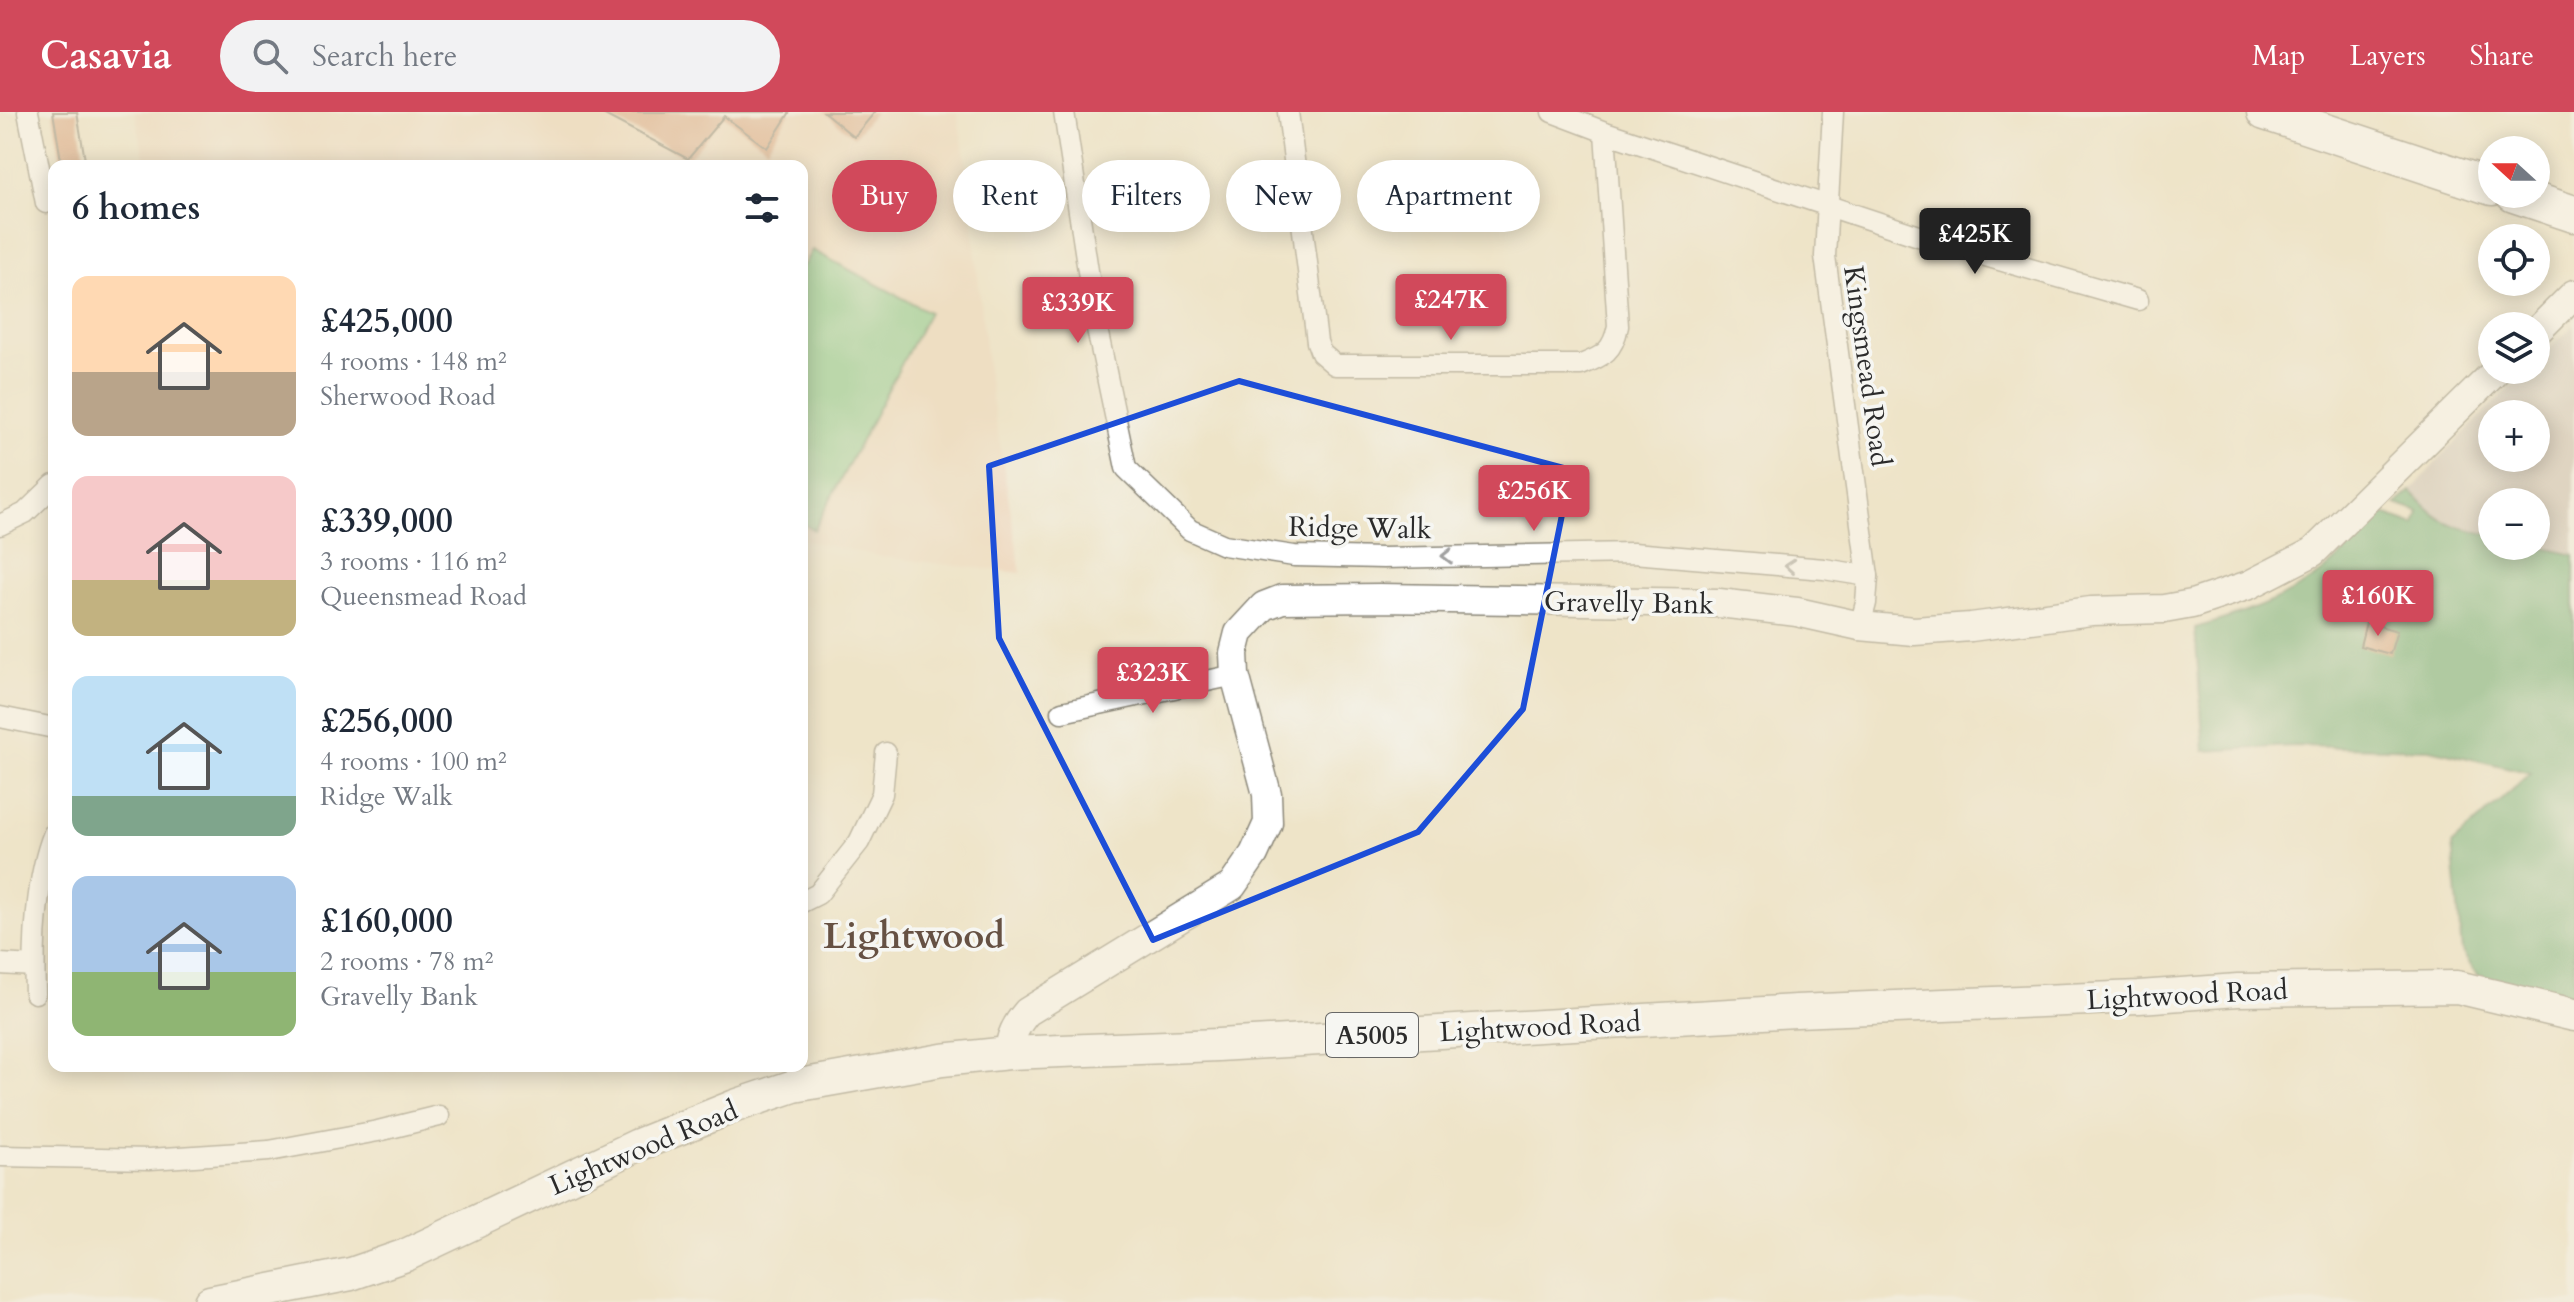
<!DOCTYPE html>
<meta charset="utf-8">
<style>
body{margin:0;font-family:Cardo,serif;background:#f2f2f3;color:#1f2937;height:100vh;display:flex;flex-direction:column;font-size:30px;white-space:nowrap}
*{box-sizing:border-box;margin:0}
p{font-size:26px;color:#747a83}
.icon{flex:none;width:44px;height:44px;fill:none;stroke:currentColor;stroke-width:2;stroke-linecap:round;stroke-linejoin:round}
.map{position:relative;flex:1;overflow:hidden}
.sheet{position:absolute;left:48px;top:48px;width:760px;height:912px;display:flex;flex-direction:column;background:#fff;border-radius:16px;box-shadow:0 4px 20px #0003}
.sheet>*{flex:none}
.guide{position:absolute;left:832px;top:48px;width:760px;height:72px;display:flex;gap:16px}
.needle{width:52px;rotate:291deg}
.tools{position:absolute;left:2478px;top:24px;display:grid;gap:16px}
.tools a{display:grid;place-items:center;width:72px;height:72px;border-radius:50%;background:#fff;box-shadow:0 4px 20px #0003;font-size:40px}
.price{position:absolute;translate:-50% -68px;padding:0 18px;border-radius:8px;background:#d1495b;color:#fff;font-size:26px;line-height:52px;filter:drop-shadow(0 2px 4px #0008)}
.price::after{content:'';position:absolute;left:50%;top:48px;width:24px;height:18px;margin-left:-12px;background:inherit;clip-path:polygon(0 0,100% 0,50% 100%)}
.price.selected{background:#222;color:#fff}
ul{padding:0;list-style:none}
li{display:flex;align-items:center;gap:24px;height:200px;padding:0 24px}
li span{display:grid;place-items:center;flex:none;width:224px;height:160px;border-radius:16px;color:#555}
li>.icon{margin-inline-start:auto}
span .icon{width:96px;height:96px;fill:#fffc;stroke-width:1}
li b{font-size:34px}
h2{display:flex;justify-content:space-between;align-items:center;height:96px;padding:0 24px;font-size:34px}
.tag{padding:0 28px;border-radius:36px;background:#fff;box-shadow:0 4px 20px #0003;font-size:28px;line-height:72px}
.tag.selected{background:#d1495b;color:#fff}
header{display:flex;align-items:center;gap:48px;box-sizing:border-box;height:112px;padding:0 40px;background:#d1495b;color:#fff}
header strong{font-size:38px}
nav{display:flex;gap:44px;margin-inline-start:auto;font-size:28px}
.search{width:560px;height:72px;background:#f2f2f3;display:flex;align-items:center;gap:20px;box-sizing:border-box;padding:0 28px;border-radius:44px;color:#747a83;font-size:30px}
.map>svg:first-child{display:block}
</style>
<header>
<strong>Casavia</strong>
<div class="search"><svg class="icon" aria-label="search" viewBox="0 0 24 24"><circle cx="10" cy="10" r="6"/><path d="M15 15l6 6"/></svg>Search here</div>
<nav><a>Map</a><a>Layers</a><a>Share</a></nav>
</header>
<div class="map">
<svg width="2574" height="1190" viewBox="0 0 2574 1190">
<rect width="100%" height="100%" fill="#f6f6f2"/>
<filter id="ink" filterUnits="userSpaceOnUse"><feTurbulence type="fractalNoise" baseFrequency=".0125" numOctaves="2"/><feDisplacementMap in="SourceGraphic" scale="16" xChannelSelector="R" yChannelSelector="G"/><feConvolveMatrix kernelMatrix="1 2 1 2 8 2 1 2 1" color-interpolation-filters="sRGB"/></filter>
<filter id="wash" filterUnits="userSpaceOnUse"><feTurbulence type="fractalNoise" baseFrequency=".006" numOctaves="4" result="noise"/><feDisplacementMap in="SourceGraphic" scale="32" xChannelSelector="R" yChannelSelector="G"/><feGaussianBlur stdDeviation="1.8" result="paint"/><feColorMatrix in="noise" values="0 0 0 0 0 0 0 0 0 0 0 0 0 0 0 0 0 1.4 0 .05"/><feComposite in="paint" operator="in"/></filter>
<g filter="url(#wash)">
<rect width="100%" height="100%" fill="#eee4c8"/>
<polygon fill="#eed7bb" points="135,0 957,0 967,57 988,262 1021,461 882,445 802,428 802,54 146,54"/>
<path fill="#ccc2b9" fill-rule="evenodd" d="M 2574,213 L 2574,443 L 2536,434 L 2536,390 L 2492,390 L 2492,423 L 2449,413 L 2432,402 L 2411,379 L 2447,338 L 2528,258 L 2536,258 L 2536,250 ZM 2492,302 L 2536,302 L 2536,346 L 2492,346 Z"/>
<polygon fill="#7cc785" stroke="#547958" stroke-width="2" points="812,138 929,200 814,418 802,411 802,156"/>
<path fill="#65ac72" stroke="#486c4e" stroke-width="2" d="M 2411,379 C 2442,413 2448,413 2492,423 L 2492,434 L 2536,434 L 2574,443 L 2574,885 L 2477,863 L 2462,840 L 2452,732 L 2531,661 L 2430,637 L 2294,634 L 2204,639 L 2195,516 C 2234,505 2275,491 2310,469 C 2338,451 2359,424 2384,402 L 2415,413 L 2419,400 L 2396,392 Z"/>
<g id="blocks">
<g fill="#d5976f">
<polygon points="53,0 77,0 86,54 62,54"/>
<polygon points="599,0 790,0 767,36 724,4 688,47"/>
<polygon points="824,0 875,0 854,25"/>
<polygon points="2366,510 2397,519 2390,542 2360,534"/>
</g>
</g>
</g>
<g filter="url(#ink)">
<use href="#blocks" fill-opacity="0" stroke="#8c887a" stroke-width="2"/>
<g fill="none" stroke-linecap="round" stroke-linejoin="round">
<g stroke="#8c887a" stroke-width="23">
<g id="street">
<polyline points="28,0 46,91"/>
<polyline points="1064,0 1096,212 1126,356 1190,418 1224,433 1294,444 1383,446 1633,441 1824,457 1868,464"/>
<path d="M 1288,0 L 1317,230 L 1321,241 L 1335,253 L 1581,253 C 1604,244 1613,239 1618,214 L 1605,20"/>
<polyline points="1552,0 1605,20 1940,131 2138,188"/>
<polyline points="1833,0 1825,144 1868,464 1866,491 1860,514"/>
<polyline points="0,413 25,401 54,373"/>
<polyline points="1062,600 1235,563"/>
<polyline points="0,605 54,616"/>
<polyline points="802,790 818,782 859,730 882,682 886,641"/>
<polyline points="0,852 34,854"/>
<path d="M 35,881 C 33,833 36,765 54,721"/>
<polyline points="0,1044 150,1047 269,1039 378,1019 439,1004"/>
</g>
</g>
<g stroke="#8c887a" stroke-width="31">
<g id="secondary">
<polyline points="2536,220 2574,182"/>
<path d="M 1009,941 C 1010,924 1016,913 1027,900 L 1232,774 L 1254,742 L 1268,711 L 1267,682 L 1235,563 L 1234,541 L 1239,521 L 1264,494 L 1282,487 L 1379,486 L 1719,491 L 1797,500 L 1860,514 L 1914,519 L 1971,515 L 2091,499 L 2164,497 L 2192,492 L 2249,473 L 2313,440 L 2497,258"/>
</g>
</g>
<g stroke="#8c887a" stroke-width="35">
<polyline id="primary" points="210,1190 351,1162 406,1143 638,1033 735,994 794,974 942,948 1009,941 1218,933 1796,899 2139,885 2238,878 2457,875 2574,903"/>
</g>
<g stroke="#8c887a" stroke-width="39">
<g id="highway">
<polyline points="2265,0 2492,75"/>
<polyline points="2514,82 2574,102"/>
</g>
</g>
<use href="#street" stroke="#fff" stroke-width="20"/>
<use href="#secondary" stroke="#fff" stroke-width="28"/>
<use href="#primary" stroke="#fff" stroke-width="32"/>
<use href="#highway" stroke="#fff" stroke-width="36"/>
</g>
<defs><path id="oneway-chevron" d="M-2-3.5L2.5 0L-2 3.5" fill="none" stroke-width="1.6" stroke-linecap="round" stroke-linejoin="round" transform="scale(2)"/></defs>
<g stroke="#a0a0a0">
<use href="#oneway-chevron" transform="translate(1447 444) rotate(179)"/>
<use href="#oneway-chevron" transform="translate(1790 454) rotate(-175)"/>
</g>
</g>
<path d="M0 0H2574V1190H0ZM 1239,269 L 1571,358 L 1523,597 L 1418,720 L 1153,828 L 999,526 L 989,354 Z" fill="#eee4c8" fill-opacity=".55" fill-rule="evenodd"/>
<path fill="none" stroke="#1d4ed8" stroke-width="6" stroke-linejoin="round" d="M 1239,269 L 1571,358 L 1523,597 L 1418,720 L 1153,828 L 999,526 L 989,354 Z"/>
<g text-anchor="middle" stroke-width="7" stroke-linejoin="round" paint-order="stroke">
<rect fill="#f6f6f2" stroke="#686867" stroke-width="2" x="1326" y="901" width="92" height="44" rx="6"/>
<g font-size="26" font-weight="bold" fill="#2b2b2b">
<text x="1372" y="932">A5005</text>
</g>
<g font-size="28" fill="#2b2b2b" stroke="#f6f6f2">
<text transform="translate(1868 254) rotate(82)" y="10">Kingsmead Road</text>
<text transform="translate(1360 415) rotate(1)" y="10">Ridge Walk</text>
<text transform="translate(1629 490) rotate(1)" y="10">Gravelly Bank</text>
<text transform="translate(2187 882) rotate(-3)" y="10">Lightwood Road</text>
<text transform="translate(1540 914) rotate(-3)" y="10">Lightwood Road</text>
<text transform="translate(643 1035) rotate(-23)" y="10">Lightwood Road</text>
</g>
<g font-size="36" font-weight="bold" fill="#665143" stroke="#f6f6f2">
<text x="914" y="836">Lightwood</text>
</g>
</g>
</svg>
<div class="tools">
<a><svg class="needle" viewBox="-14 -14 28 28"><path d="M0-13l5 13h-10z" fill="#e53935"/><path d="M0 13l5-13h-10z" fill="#747a83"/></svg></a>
<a><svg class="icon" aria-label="locate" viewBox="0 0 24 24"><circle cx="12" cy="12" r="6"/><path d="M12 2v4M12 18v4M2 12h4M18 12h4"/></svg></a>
<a><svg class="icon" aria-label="layers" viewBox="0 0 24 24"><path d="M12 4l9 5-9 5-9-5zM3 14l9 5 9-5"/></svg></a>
<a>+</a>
<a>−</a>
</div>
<b class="price selected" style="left:1975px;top:164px">£425K</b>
<b class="price" style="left:1451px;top:230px">£247K</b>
<b class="price" style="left:1078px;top:233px">£339K</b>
<b class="price" style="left:1534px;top:421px">£256K</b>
<b class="price" style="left:2378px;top:526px">£160K</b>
<b class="price" style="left:1153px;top:603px">£323K</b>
<div class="guide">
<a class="tag selected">Buy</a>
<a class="tag">Rent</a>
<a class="tag">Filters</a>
<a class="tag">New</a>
<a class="tag">Apartment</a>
</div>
<section class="sheet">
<h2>6 homes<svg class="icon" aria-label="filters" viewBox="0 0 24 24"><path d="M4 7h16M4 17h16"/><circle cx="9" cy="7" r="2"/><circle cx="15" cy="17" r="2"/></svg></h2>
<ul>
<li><span style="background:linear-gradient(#ffd9b3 60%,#b9a48a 0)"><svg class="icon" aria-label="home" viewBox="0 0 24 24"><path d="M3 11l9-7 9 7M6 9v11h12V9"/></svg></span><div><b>£425,000</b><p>4 rooms · 148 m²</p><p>Sherwood Road</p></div></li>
<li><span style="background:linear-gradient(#f6c9c9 65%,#c2b280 0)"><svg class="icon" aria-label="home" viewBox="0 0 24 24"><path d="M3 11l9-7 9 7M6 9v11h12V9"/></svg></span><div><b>£339,000</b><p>3 rooms · 116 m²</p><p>Queensmead Road</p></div></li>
<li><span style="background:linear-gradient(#bfe0f5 75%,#7fa58c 0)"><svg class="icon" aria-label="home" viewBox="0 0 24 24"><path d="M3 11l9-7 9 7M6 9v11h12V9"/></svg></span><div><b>£256,000</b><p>4 rooms · 100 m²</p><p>Ridge Walk</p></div></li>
<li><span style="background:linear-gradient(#a9c7e8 60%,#8fb573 0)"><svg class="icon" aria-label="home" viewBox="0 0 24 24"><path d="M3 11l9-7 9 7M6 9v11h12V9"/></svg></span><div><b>£160,000</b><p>2 rooms · 78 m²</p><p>Gravelly Bank</p></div></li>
</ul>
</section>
</div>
